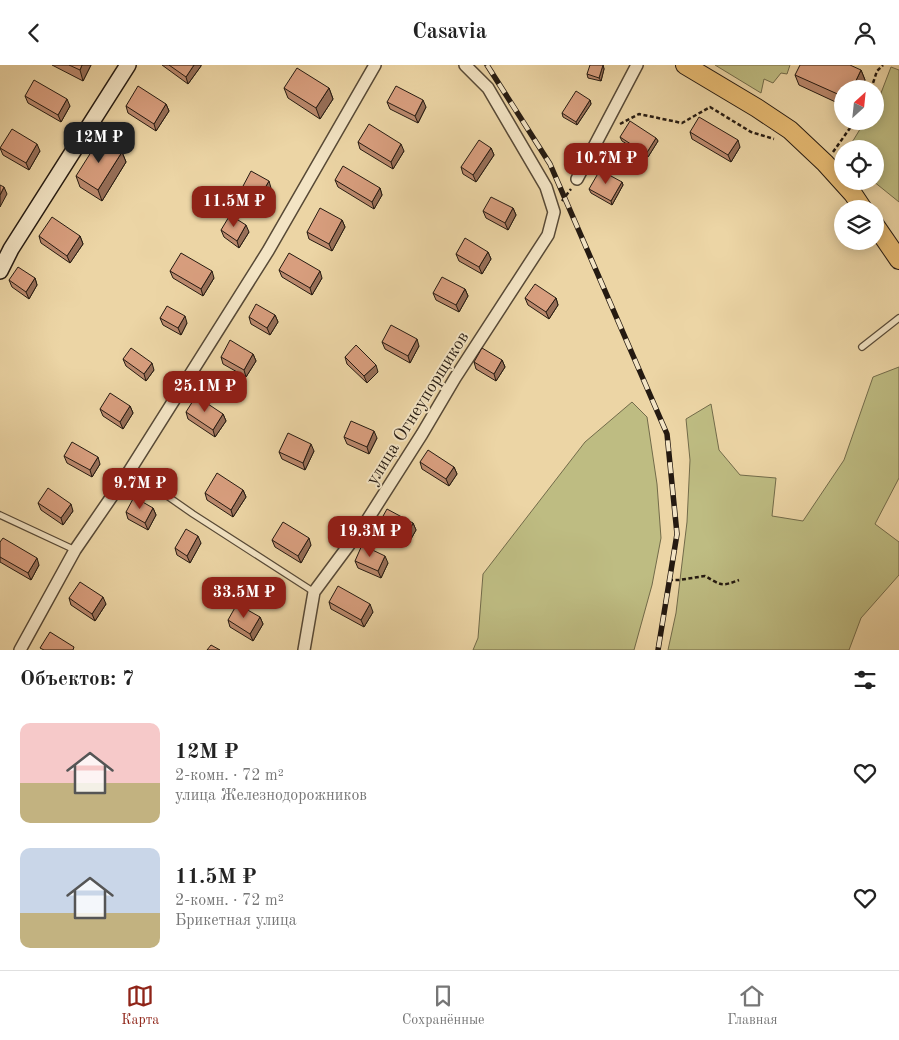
<!DOCTYPE html>
<html lang="ru">
<meta charset="utf-8">
<style>
body{margin:0;font-family:"Old Standard TT",serif;background:#f2f2f2;color:#222;height:100vh;display:flex;flex-direction:column;font-size:19px;white-space:nowrap}
*{box-sizing:border-box;margin:0}
p{font-size:16px;color:#767676}
.icon{flex:none;width:28px;height:28px;fill:none;stroke:currentColor;stroke-width:2;stroke-linecap:round;stroke-linejoin:round}
.map{position:relative;height:585px;overflow:hidden}
.details{display:flex;flex-direction:column;background:#fff;flex:1}
.details>*{flex:none}
.needle{width:32px;rotate:27deg}
.fabs{position:absolute;left:834px;top:15px;display:grid;gap:10px}
.fabs a{display:grid;place-items:center;width:50px;height:50px;border-radius:50%;background:#fff;box-shadow:0 2px 12px #0003;font-size:25px}
.price{position:absolute;translate:-50% -42px;padding:0 11px;border-radius:10px;background:#8f2418;color:#fff;font-size:16px;line-height:32px;filter:drop-shadow(0 1px 2px #0008)}
.price::after{content:'';position:absolute;left:50%;top:30px;width:15px;height:11px;margin-left:-8px;background:inherit;clip-path:polygon(0 0,100% 0,50% 100%)}
.price.current{background:#222;color:#fff}
ul{padding:0;list-style:none}
li{display:flex;align-items:center;gap:15px;height:125px;padding:0 20px}
li span{display:grid;place-items:center;flex:none;width:140px;height:100px;border-radius:10px;color:#555}
li>.icon{margin-inline-start:auto}
span .icon{width:60px;height:60px;fill:#fffc;stroke-width:1}
li b{font-size:21px}
h2{display:flex;justify-content:space-between;align-items:center;height:60px;padding:0 20px;font-size:21px}
header{display:flex;justify-content:space-between;align-items:center;height:65px;padding:0 20px;background:#fff;font-size:22px;font-weight:700}
.tab-bar{display:flex;justify-content:space-around;align-items:center;height:70px;border-top:1px solid #e0e0e0;background:#fff;font-size:14px;color:#767676}
.tab-bar a{display:grid;justify-items:center;gap:2px}
.tab-bar .current{color:#8f2418}
.map>svg:first-child{display:block}
</style>
<header><svg class="icon" aria-label="back" viewBox="0 0 24 24"><path d="M15 5l-7 7 7 7"/></svg>Casavia<svg class="icon" aria-label="person" viewBox="0 0 24 24"><circle cx="12" cy="8" r="4"/><path d="M4 21q1-7 8-7t8 7"/></svg></header>
<div class="map">
<svg width="899" height="585" viewBox="0 0 899 585">
<rect width="100%" height="100%" fill="#ecd5a5"/>
<filter id="stains"><feTurbulence type="fractalNoise" baseFrequency=".004" numOctaves="4"/><feColorMatrix values="0 0 0 0 .2 0 0 0 0 .09 0 0 0 0 .02 0 0 0 .5 -.17"/></filter>
<radialGradient id="worn" r=".72"><stop offset=".6" stop-color="#630" stop-opacity="0"/><stop offset="1" stop-color="#630" stop-opacity=".3"/></radialGradient>
<g fill="#bebc82" stroke="#726b4a">
<polygon points="715,0 790,0 787,9 781,8 773,18 764,14 761,28"/>
<polygon points="891,2 899,5 899,137 873,116 875,116 875,84 848,84 865,56 875,56 875,39 881,28"/>
<polygon points="899,302 899,413 875,459 899,477 899,510 861,553 849,585 668,585 676,548 687,457 690,395 686,354 711,339 719,385 740,410 776,413 772,451 803,456 844,395 873,312"/>
<polygon points="632,337 647,352 657,419 661,473 652,520 634,585 473,585 478,573 483,509 585,377"/>
</g>
<g fill="none" stroke-linecap="round" stroke-linejoin="round">
<g stroke="#574936" stroke-width="8">
<g id="lane">
<polyline points="862,282 899,253"/>
<polyline points="130,405 193,449 314,527"/>
<polyline points="0,450 75,485"/>
</g>
</g>
<g stroke="#574936" stroke-width="14">
<g id="street">
<polyline points="577,114 637,0"/>
<polyline points="20,585 75,485 130,405 268,186 375,0"/>
<polyline points="304,585 314,527 366,457 422,369 455,313 548,170 554,147 546,122 488,23 465,0"/>
</g>
</g>
<g stroke="#251a11" stroke-width="18">
<polyline id="secondary" points="0,206 11,184 128,0"/>
</g>
<g stroke="#251a11" stroke-width="20">
<g id="primary">
<polyline points="685,0 757,43 790,65 825,98 853,129 863,144"/>
<polyline points="875,160 899,195"/>
</g>
</g>
<g stroke="#251a11" stroke-width="2.5" stroke-dasharray="4 2.5" stroke-linecap="butt">
<polyline points="871,24 877,6 883,0"/>
<polyline points="620,59 639,49 682,58 710,42 751,67 774,74"/>
<polyline points="833,87 855,56"/>
<polyline points="562,136 571,124"/>
<path d="M 669,515 L 679,515 L 705,511 C 721,520 721,522 739,515"/>
</g>
<use href="#lane" stroke="#f3e4c4" stroke-width="5.5"/>
<use href="#street" stroke="#f3e4c4" stroke-width="11"/>
<use href="#secondary" stroke="#f3e4c4" stroke-width="15"/>
<use href="#primary" stroke="#e6ba72" stroke-width="18"/>
<g stroke="#251a11" stroke-width="5.5">
<polyline id="rail" points="487,0 550,99 667,369 677,469 658,585"/>
</g>
<use href="#rail" stroke="#f3e4c4" stroke-width="4" stroke-dasharray="11" stroke-linecap="butt"/>
</g>
<g fill="#ba886c" stroke="#251a11">
<polygon points="52,0 91,0 83,16"/>
<polygon points="162,0 201,0 201,1 188,19"/>
<polygon points="603,0 604,4 601,16 588,13 587,9"/>
<polygon points="861,5 865,15 842,24 842,40 799,20 795,10"/>
<polygon points="284,23 329,23 333,34 320,54 288,33"/>
<polygon points="25,31 70,41 61,57 28,38"/>
<polygon points="590,35 591,39 577,60 563,52 562,48"/>
<polygon points="387,37 426,42 418,58 390,44"/>
<polygon points="166,39 169,46 156,66 128,48 126,41"/>
<polygon points="690,67 740,82 731,97 692,74"/>
<polygon points="620,72 656,73 658,76 648,92 622,76"/>
<polygon points="358,77 404,86 393,104 360,84"/>
<polygon points="0,83 40,86 29,105 3,90"/>
<polygon points="491,83 494,90 476,117 463,109 461,102"/>
<polygon points="122,87 126,97 102,136 80,122 76,111"/>
<polygon points="335,115 380,123 382,130 374,144 338,122"/>
<polygon points="622,117 623,120 612,140 591,128 589,124"/>
<polygon points="242,123 271,123 262,140 244,130"/>
<polygon points="513,143 516,150 508,165 486,153 483,146"/>
<polygon points="342,155 345,162 332,186 309,174 307,167"/>
<polygon points="221,165 249,167 239,183 224,172"/>
<polygon points="39,171 80,171 83,179 70,198 41,178"/>
<polygon points="488,187 491,194 482,209 459,196 456,189"/>
<polygon points="279,205 322,213 312,230 282,212"/>
<polygon points="170,206 214,213 203,231 173,213"/>
<polygon points="35,213 37,220 29,234 12,222 9,215"/>
<polygon points="465,224 468,231 459,247 436,235 433,228"/>
<polygon points="525,233 556,233 558,240 549,254 528,240"/>
<polygon points="275,250 278,257 270,270 251,259 249,252"/>
<polygon points="160,253 187,258 181,270 163,260"/>
<polygon points="382,277 419,281 410,298 385,284"/>
<polygon points="253,289 256,296 246,312 223,299 221,292"/>
<polygon points="345,292 378,307 367,318 347,299"/>
<polygon points="123,294 154,305 146,316 126,301"/>
<polygon points="502,295 505,302 496,316 476,304 474,297"/>
<polygon points="130,341 133,348 123,364 103,351 100,344"/>
<polygon points="186,347 223,349 226,356 215,372 188,354"/>
<polygon points="344,372 377,373 369,389 347,379"/>
<polygon points="314,386 305,405 282,394 279,387"/>
<polygon points="64,391 100,399 92,412 67,398"/>
<polygon points="420,397 454,402 457,409 449,421 422,404"/>
<polygon points="243,425 246,432 233,452 207,435 205,428"/>
<polygon points="38,438 73,446 63,460 41,445"/>
<polygon points="153,443 156,450 148,465 128,454 126,447"/>
<polygon points="413,458 416,465 407,481 381,467 378,460"/>
<polygon points="272,475 311,480 301,498 275,482"/>
<polygon points="0,477 39,500 31,515 0,497"/>
<polygon points="201,478 190,498 177,490 175,483"/>
<polygon points="355,496 388,498 381,513 358,503"/>
<polygon points="69,533 106,539 95,556 71,540"/>
<polygon points="329,537 373,547 364,562 331,544"/>
<polygon points="260,552 263,559 253,576 230,562 228,555"/>
</g>
<g fill="#976f58" stroke="#251a11">
<polygon points="82,0 91,0 83,16 80,5"/>
<polygon points="194,0 201,0 201,1 188,19 186,12"/>
<polygon points="603,0 604,4 601,16 599,13"/>
<polygon points="861,5 865,15 861,24 852,24"/>
<polygon points="329,23 333,34 320,54 316,43"/>
<polygon points="67,34 70,41 61,57 58,50"/>
<polygon points="423,35 426,42 418,58 415,51"/>
<polygon points="590,35 591,39 577,60 576,57"/>
<polygon points="166,39 169,46 156,66 154,59"/>
<polygon points="656,73 658,76 648,92 646,89"/>
<polygon points="738,75 740,82 731,97 728,90"/>
<polygon points="37,79 40,86 29,105 26,98"/>
<polygon points="401,79 404,86 393,104 391,97"/>
<polygon points="491,83 494,90 476,117 473,110"/>
<polygon points="122,87 126,97 102,136 98,125"/>
<polygon points="269,116 271,123 262,140 259,133"/>
<polygon points="622,117 623,120 612,140 611,136"/>
<polygon points="4,122 7,129 0,142 0,130"/>
<polygon points="380,123 382,130 374,144 372,137"/>
<polygon points="513,143 516,150 508,165 505,158"/>
<polygon points="342,155 345,162 332,186 329,179"/>
<polygon points="246,160 249,167 239,183 237,176"/>
<polygon points="80,171 83,179 70,198 67,191"/>
<polygon points="488,187 491,194 482,209 479,202"/>
<polygon points="212,206 214,213 203,231 201,224"/>
<polygon points="320,206 322,213 312,230 310,223"/>
<polygon points="35,213 37,220 29,234 26,227"/>
<polygon points="465,224 468,231 459,247 456,240"/>
<polygon points="556,233 558,240 549,254 546,247"/>
<polygon points="275,250 278,257 270,270 267,263"/>
<polygon points="185,251 187,258 181,270 178,263"/>
<polygon points="417,274 419,281 410,298 408,291"/>
<polygon points="253,289 256,296 246,312 244,305"/>
<polygon points="502,295 505,302 496,316 494,309"/>
<polygon points="152,298 154,305 146,316 144,309"/>
<polygon points="376,300 378,307 367,318 364,311"/>
<polygon points="130,341 133,348 123,364 120,357"/>
<polygon points="223,349 226,356 215,372 213,365"/>
<polygon points="374,366 377,373 369,389 367,382"/>
<polygon points="311,379 314,386 305,405 303,398"/>
<polygon points="98,392 100,399 92,412 90,405"/>
<polygon points="454,402 457,409 449,421 446,414"/>
<polygon points="243,425 246,432 233,452 231,445"/>
<polygon points="71,439 73,446 63,460 61,453"/>
<polygon points="153,443 156,450 148,465 145,458"/>
<polygon points="413,458 416,465 407,481 405,474"/>
<polygon points="198,471 201,478 190,498 187,491"/>
<polygon points="309,473 311,480 301,498 298,491"/>
<polygon points="385,491 388,498 381,513 378,506"/>
<polygon points="37,493 39,500 31,515 28,508"/>
<polygon points="103,532 106,539 95,556 92,549"/>
<polygon points="370,539 373,547 364,562 361,555"/>
<polygon points="260,552 263,559 253,576 250,569"/>
</g>
<g fill="#d89e7e" stroke="#251a11">
<polygon points="69,0 82,0 80,5"/>
<polygon points="169,0 194,0 186,12"/>
<polygon points="590,0 603,0 599,13 587,9"/>
<polygon points="800,0 850,0 861,5 852,24 842,24 842,31 795,10"/>
<polygon points="297,3 329,23 316,43 284,23"/>
<polygon points="34,15 67,34 58,50 25,31"/>
<polygon points="138,21 166,39 154,59 126,41"/>
<polygon points="396,21 423,35 415,51 387,37"/>
<polygon points="576,26 590,35 576,57 562,48"/>
<polygon points="699,52 738,75 728,90 690,67"/>
<polygon points="630,56 656,73 646,89 620,72"/>
<polygon points="369,59 401,79 391,97 358,77"/>
<polygon points="12,64 37,79 26,98 0,83"/>
<polygon points="100,73 122,87 98,125 76,111"/>
<polygon points="479,75 491,83 473,110 461,102"/>
<polygon points="343,101 380,123 372,137 335,115"/>
<polygon points="600,105 622,117 611,136 589,124"/>
<polygon points="251,106 269,116 259,133 242,123"/>
<polygon points="0,120 4,122 0,130"/>
<polygon points="491,132 513,143 505,158 483,146"/>
<polygon points="320,143 342,155 329,179 307,167"/>
<polygon points="230,150 246,160 237,176 221,165"/>
<polygon points="52,152 80,171 67,191 39,171"/>
<polygon points="465,173 488,187 479,202 456,189"/>
<polygon points="181,188 212,206 201,224 170,206"/>
<polygon points="289,188 320,206 310,223 279,205"/>
<polygon points="18,202 35,213 26,227 9,215"/>
<polygon points="442,212 465,224 456,240 433,228"/>
<polygon points="535,219 556,233 546,247 525,233"/>
<polygon points="256,239 275,250 267,263 249,252"/>
<polygon points="167,241 185,251 178,263 160,253"/>
<polygon points="391,260 417,274 408,291 382,277"/>
<polygon points="230,275 253,289 244,305 221,292"/>
<polygon points="356,280 376,300 364,311 345,292"/>
<polygon points="131,283 152,298 144,309 123,294"/>
<polygon points="482,283 502,295 494,309 474,297"/>
<polygon points="110,328 130,341 120,357 100,344"/>
<polygon points="196,331 223,349 213,365 186,347"/>
<polygon points="351,356 374,366 367,382 344,372"/>
<polygon points="288,368 311,379 303,398 279,387"/>
<polygon points="72,377 98,392 90,405 64,391"/>
<polygon points="428,385 454,402 446,414 420,397"/>
<polygon points="217,408 243,425 231,445 205,428"/>
<polygon points="48,423 71,439 61,453 38,438"/>
<polygon points="134,432 153,443 145,458 126,447"/>
<polygon points="387,444 413,458 405,474 378,460"/>
<polygon points="283,457 309,473 298,491 272,475"/>
<polygon points="186,464 198,471 187,491 175,483"/>
<polygon points="3,473 37,493 28,508 0,492 0,477"/>
<polygon points="362,480 385,491 378,506 355,496"/>
<polygon points="80,517 103,532 92,549 69,533"/>
<polygon points="338,521 370,539 361,555 329,537"/>
<polygon points="237,539 260,552 250,569 228,555"/>
<polygon points="50,567 74,582 73,585 44,585 40,583"/>
<polygon points="211,580 220,585 207,585"/>
</g>
<g text-anchor="middle" stroke-width="4" stroke-linejoin="round" paint-order="stroke">
<g font-size="18" fill="#251a11" stroke="#f3e4c4">
<text transform="translate(417 343) rotate(-58)" y="6">улица Огнеупорщиков</text>
</g>
</g>
<rect width="100%" height="100%" filter="url(#stains)"/>
<rect width="100%" height="100%" fill="url(#worn)"/>
</svg>
<div class="fabs">
<a><svg class="needle" viewBox="-14 -14 28 28"><path d="M0-13l5 13h-10z" fill="#e53935"/><path d="M0 13l5-13h-10z" fill="#767676"/></svg></a>
<a><svg class="icon" aria-label="locate" viewBox="0 0 24 24"><circle cx="12" cy="12" r="6"/><path d="M12 2v4M12 18v4M2 12h4M18 12h4"/></svg></a>
<a><svg class="icon" aria-label="layers" viewBox="0 0 24 24"><path d="M12 4l9 5-9 5-9-5zM3 14l9 5 9-5"/></svg></a>
</div>
<b class="price current" style="left:99px;top:99px">12M ₽</b>
<b class="price" style="left:606px;top:120px">10.7M ₽</b>
<b class="price" style="left:234px;top:163px">11.5M ₽</b>
<b class="price" style="left:205px;top:348px">25.1M ₽</b>
<b class="price" style="left:140px;top:445px">9.7M ₽</b>
<b class="price" style="left:370px;top:493px">19.3M ₽</b>
<b class="price" style="left:244px;top:554px">33.5M ₽</b>
</div>
<section class="details">
<h2>Объектов: 7<svg class="icon" aria-label="filters" viewBox="0 0 24 24"><path d="M4 7h16M4 17h16"/><circle cx="9" cy="7" r="2"/><circle cx="15" cy="17" r="2"/></svg></h2>
<ul>
<li><span style="background:linear-gradient(#f6c9c9 60%,#c2b280 0)"><svg class="icon" aria-label="home" viewBox="0 0 24 24"><path d="M3 11l9-7 9 7M6 9v11h12V9"/></svg></span><div><b>12M ₽</b><p>2-комн. · 72 m²</p><p>улица Железнодорожников</p></div><svg class="icon" aria-label="heart" viewBox="0 0 24 24"><path d="M12 20l-8-8c-3-5 5-10 8-4 3-6 11-1 8 4z"/></svg></li>
<li><span style="background:linear-gradient(#c9d6e8 65%,#c2b280 0)"><svg class="icon" aria-label="home" viewBox="0 0 24 24"><path d="M3 11l9-7 9 7M6 9v11h12V9"/></svg></span><div><b>11.5M ₽</b><p>2-комн. · 72 m²</p><p>Брикетная улица</p></div><svg class="icon" aria-label="heart" viewBox="0 0 24 24"><path d="M12 20l-8-8c-3-5 5-10 8-4 3-6 11-1 8 4z"/></svg></li>
</ul>
</section>
<nav class="tab-bar">
<a class="current"><svg class="icon" aria-label="map" viewBox="0 0 24 24"><path d="M3 6l6-2 6 2 6-2v14l-6 2-6-2-6 2zM9 4v14M15 6v14"/></svg>Карта</a>
<a><svg class="icon" aria-label="saved" viewBox="0 0 24 24"><path d="M7 4h10v16l-5-4-5 4z"/></svg>Сохранённые</a>
<a><svg class="icon" aria-label="home" viewBox="0 0 24 24"><path d="M3 11l9-7 9 7M6 9v11h12V9"/></svg>Главная</a>
</nav>
